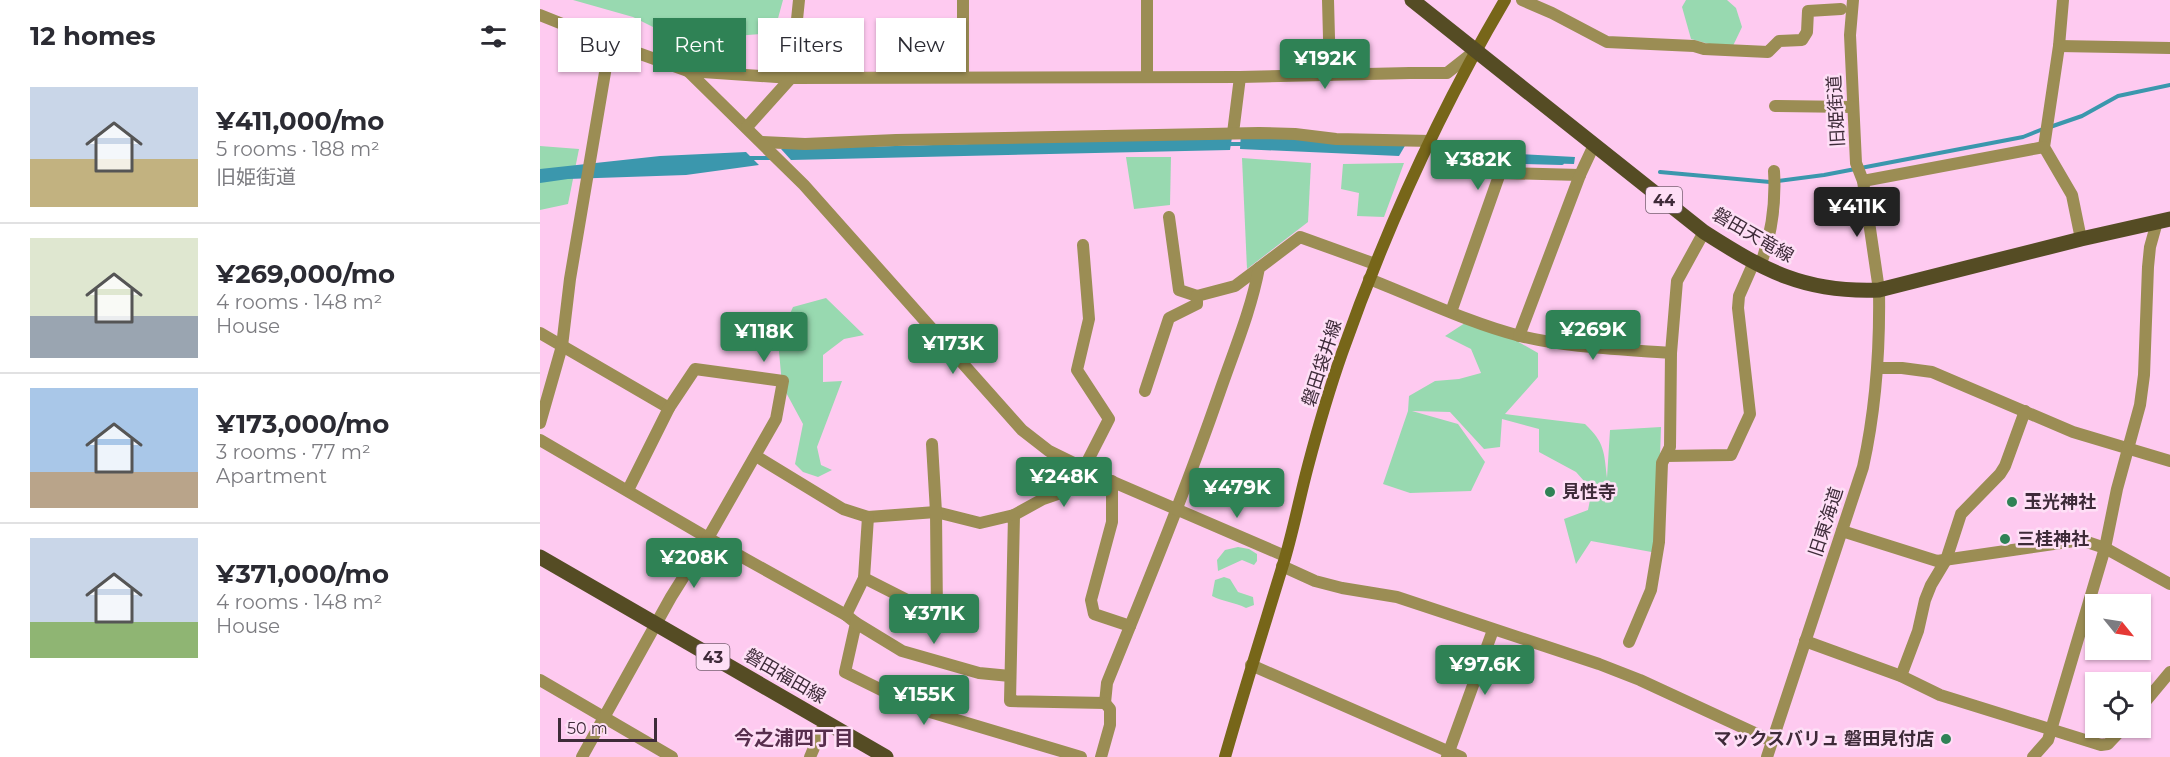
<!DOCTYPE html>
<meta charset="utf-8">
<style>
body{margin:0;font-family:Montserrat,"Noto Sans JP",sans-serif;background:#f2f2f3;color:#2b2b33;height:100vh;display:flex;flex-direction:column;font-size:22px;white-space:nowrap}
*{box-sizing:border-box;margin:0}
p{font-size:20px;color:#7c7c81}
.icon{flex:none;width:33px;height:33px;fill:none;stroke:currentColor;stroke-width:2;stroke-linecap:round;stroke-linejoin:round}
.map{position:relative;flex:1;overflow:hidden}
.side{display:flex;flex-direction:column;background:#fff;width:540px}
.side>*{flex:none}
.banner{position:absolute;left:18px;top:18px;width:570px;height:54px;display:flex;gap:12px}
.needle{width:39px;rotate:120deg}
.tools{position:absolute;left:1545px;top:594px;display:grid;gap:12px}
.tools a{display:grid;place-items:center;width:66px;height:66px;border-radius:0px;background:#fff;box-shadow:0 2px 4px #0004;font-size:30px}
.scale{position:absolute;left:18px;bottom:15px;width:99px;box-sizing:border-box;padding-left:6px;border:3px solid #3e2b39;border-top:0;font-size:16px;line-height:21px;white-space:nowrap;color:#3e2b39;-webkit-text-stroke:4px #fedff6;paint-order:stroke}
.price{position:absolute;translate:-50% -51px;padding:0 14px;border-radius:6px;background:#2f8255;color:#fff;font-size:20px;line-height:39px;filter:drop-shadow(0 2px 3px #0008)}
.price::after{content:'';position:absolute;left:50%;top:36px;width:18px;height:14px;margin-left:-9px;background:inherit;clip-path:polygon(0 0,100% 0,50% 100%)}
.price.on{background:#222;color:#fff}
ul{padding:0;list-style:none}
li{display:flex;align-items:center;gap:18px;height:150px;padding:0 30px}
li+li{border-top:2px solid #e1e1e2}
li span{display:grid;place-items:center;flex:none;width:168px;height:120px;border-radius:0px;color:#555}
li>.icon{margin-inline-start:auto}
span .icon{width:72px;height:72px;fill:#fffc;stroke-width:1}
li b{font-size:26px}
h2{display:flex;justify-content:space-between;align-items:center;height:72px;padding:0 30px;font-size:26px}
.pill{padding:0 21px;border-radius:0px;background:#fff;box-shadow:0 2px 4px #0004;font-size:21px;line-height:54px}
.pill.on{background:#2f8255;color:#fff}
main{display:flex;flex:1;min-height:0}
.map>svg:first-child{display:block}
</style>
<main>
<section class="side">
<h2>12 homes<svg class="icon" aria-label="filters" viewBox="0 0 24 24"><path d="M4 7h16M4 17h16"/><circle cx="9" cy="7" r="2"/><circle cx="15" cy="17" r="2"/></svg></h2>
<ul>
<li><span style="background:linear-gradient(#c9d6e8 60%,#c2b280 0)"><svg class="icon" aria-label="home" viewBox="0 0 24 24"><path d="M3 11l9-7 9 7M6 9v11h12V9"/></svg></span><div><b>¥411,000/mo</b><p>5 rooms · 188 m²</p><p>旧姫街道</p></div></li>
<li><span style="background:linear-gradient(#dfe7d0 65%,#9aa5b1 0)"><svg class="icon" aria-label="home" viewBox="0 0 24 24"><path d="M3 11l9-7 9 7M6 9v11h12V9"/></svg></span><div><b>¥269,000/mo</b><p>4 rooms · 148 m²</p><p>House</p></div></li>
<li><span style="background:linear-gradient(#a9c7e8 70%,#b9a48a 0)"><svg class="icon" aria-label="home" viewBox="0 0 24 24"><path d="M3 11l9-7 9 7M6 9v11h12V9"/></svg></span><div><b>¥173,000/mo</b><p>3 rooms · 77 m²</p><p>Apartment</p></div></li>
<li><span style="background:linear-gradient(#c9d6e8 70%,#8fb573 0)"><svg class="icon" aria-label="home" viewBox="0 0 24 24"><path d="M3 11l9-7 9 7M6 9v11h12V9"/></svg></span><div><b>¥371,000/mo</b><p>4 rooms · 148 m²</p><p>House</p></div></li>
</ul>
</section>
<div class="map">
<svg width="1630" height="757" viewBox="0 0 1630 757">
<rect width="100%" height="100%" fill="#fecaf0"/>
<g fill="#98d9b0">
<polygon points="33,0 243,0 234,33 182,37 115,28 93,17"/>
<polygon points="1146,0 1187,0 1196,8 1202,27 1191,50 1151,39 1142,7"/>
<polygon points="0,146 39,149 28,204 0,210"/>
<polygon points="586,157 631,157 630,205 594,209"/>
<polygon points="702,158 771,163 768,222 707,269"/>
<polygon points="864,163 844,217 817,216 819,193 801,189 803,164"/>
<polygon points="286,298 324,335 304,339 283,355 283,382 302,381 277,447 281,465 292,470 278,477 263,472 255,464 263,424 242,385 238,340 253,307"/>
<path d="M 925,323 L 975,340 L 998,353 L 998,377 L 965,414 L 1045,424 C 1065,443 1064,452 1067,478 L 1070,430 L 1121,427 L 1117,553 L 1051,541 L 1036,564 L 1024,519 L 1048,510 L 1052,490 L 1036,472 L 999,452 L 999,429 L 962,419 L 960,447 L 944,449 L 910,412 L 872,411 L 918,424 L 945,462 L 931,491 L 870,493 L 843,484 L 868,411 L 869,396 L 895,381 L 919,379 L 941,373 L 931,349 L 905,336 Z"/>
<polygon points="698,547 709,549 717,554 717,561 714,565 702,560 678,571 677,560 685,550"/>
<path d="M 684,577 L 690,579 L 698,592 L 713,597 L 714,605 L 706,608 C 695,602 683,602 672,596 L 675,580 Z"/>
</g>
<g fill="#3b97ad">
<polygon points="701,133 866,144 859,156 700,149"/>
<polygon points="692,137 690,150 251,160 241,149"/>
<polygon points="906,150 1035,157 1034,164 904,161"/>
<polygon points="206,152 219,165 146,175 28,179 0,183 0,169 120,156"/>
</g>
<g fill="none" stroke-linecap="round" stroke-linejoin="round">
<g stroke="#3b97ad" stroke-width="4">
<polyline points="1510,127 1542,116 1578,96 1630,85"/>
<polyline points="688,144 704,144"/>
<polyline points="208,158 231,158"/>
<polyline points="945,161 1022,163"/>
<polyline points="1120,172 1230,182 1284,175 1483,137 1503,129"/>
</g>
<g stroke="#9b8d54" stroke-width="12">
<polyline points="423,0 423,77"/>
<polyline points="788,0 790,75"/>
<polyline points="982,0 1012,13 1067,42 1154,46 1164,49 1228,52 1239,41 1262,40 1267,32 1268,11 1301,9"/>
<polyline points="1313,0 1310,35 1316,163 1323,181 1339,290"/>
<polyline points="1523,0 1519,46 1504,147 1532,195 1541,239"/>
<polyline points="1519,46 1630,48"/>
<polyline points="870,73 907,73 935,51"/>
<polyline points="607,77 607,0"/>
<polyline points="251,78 259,0"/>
<polyline points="1235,106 1313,107"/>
<polyline points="693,133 700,77"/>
<polyline points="222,142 265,144 356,140 719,133 755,134 796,139 891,141"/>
<polyline points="1323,181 1504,147"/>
<polyline points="629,217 639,290 657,296"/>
<polyline points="543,245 549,319 537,370 569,419 544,468"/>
<path d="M 1220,266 C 1232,234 1236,204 1234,171"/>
<path d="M 829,279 C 878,298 929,323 980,336 C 1029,348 1081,349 1131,353"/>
<polyline points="911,312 960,173 1040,175"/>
<polyline points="0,333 129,408"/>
<polyline points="979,336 1040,175 1054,145"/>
<polyline points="1338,368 1362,368 1392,372 1533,432 1630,461"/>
<polyline points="605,391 629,318 657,304 657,296 695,286 719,268"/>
<polyline points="0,440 168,538 306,615 316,623 305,672 380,709 541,757"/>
<path d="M 216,456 L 303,509 L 328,517 L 396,512 L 440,523 L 474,515 L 470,701 L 565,703 L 567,683 C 606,587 645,492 679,394 C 693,353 711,311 719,268 L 760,237 L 835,264"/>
<polyline points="1126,456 1191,455 1210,414 1198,308 1199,296 1214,262"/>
<polyline points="572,481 572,522 551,600 554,614 590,626"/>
<polyline points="1302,531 1397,561 1541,540 1565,548 1630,584"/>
<polyline points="742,566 775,581 802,588 857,597 1059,664 1100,680 1232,741"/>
<polyline points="324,578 397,615 396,512 392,444"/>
<polyline points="306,615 324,578 328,517"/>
<polyline points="316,623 362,651 439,673 470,676"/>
<polyline points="1265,641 1361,676 1400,695 1561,745 1568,744 1583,728"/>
<polyline points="1089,642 1111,590 1119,542 1122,463 1130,447 1131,353 1137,281 1164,232"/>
<polyline points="711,665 921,757"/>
<polyline points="1361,676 1378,631 1385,600 1391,585 1406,560 1421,514 1460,474 1465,466 1485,411"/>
<polyline points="0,680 132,757"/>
<polyline points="1600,708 1630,672"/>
<polyline points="42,757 131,597 168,538 236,419 243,381 155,369 129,408 88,490"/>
<polyline points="270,757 285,722"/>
<polyline points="561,757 570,725 570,709 565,703"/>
<polyline points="907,757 953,630"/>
<polyline points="1493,757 1508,740 1565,548 1577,489 1600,405 1604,375 1608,267 1610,247 1617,222"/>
</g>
<g stroke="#9b8d54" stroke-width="12">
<polyline points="0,15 70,43 148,71 251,78 700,77 870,73"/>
<polyline points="148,71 264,185 482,430 509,451 564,478 745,556"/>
<polyline points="207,127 251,78"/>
<polyline points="0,423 22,346 30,279 70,43"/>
<polyline points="474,515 503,499 564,478"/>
<path d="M 1227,757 L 1323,467 C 1336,408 1340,350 1339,290"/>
</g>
<path stroke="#776619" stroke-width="12" d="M 685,757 C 704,690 725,624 745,558 C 754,527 760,496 768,466 C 778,428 789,390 802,353 C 845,231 899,112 965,0"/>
<g stroke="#554c24" stroke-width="15">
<path d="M 872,0 L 1164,232 C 1225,271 1265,293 1339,290 L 1541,239 L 1630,219"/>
<polyline points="0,557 346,757"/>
</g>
</g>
<g fill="#2f8255" stroke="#fedff6" stroke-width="2">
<circle cx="1010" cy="492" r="6"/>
<circle cx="1472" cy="502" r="6"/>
<circle cx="1465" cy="539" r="6"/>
<circle cx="1406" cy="739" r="6"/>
</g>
<g text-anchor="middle" stroke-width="5" stroke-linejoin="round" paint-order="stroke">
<g fill="#fedff6" stroke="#786172" stroke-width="1.5">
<rect x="1106" y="187" width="36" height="26" rx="4.5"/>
<rect x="156.5" y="644" width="33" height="26" rx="4.5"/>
</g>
<g font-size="16" font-weight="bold" fill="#3e2b39">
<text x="1124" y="206">44</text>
<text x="173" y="663">43</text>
</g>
<g font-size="18" fill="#3e2b39" stroke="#fedff6">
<text transform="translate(1296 111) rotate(-93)" y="6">旧姫街道</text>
<text transform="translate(1213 235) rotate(30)" y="6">磐田天竜線</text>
<text transform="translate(782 363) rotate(-72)" y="6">磐田袋井線</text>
<text transform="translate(1286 522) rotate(-72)" y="6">旧東海道</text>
<text transform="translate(245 676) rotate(30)" y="6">磐田福田線</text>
</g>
<g font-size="18" font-weight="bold" fill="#3e2b39" stroke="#fedff6" text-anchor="start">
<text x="1022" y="498">見性寺</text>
<text x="1484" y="508">玉光神社</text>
<text x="1477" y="545">三桂神社</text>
<text x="1394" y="745" text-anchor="end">マックスバリュ 磐田見付店</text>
</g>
<g font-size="20" font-weight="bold" fill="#572e4d" stroke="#fedff6">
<text x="254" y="745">今之浦四丁目</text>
</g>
</g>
</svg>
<div class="tools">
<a><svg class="needle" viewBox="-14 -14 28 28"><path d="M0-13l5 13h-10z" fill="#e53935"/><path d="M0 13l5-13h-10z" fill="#7c7c81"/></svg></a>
<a><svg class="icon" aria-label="locate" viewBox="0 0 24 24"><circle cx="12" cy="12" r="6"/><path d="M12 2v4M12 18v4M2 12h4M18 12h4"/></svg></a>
</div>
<div class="scale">50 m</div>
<b class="price" style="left:785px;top:90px">¥192K</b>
<b class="price" style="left:938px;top:191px">¥382K</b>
<b class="price on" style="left:1317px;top:238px">¥411K</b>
<b class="price" style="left:1053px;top:361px">¥269K</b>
<b class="price" style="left:224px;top:363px">¥118K</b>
<b class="price" style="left:413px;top:375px">¥173K</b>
<b class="price" style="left:524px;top:508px">¥248K</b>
<b class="price" style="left:697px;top:519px">¥479K</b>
<b class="price" style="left:154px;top:589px">¥208K</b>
<b class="price" style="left:394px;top:645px">¥371K</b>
<b class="price" style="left:945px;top:696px">¥97.6K</b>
<b class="price" style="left:384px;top:726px">¥155K</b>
<div class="banner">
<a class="pill">Buy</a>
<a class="pill on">Rent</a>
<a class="pill">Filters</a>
<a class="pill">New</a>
</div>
</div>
</main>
